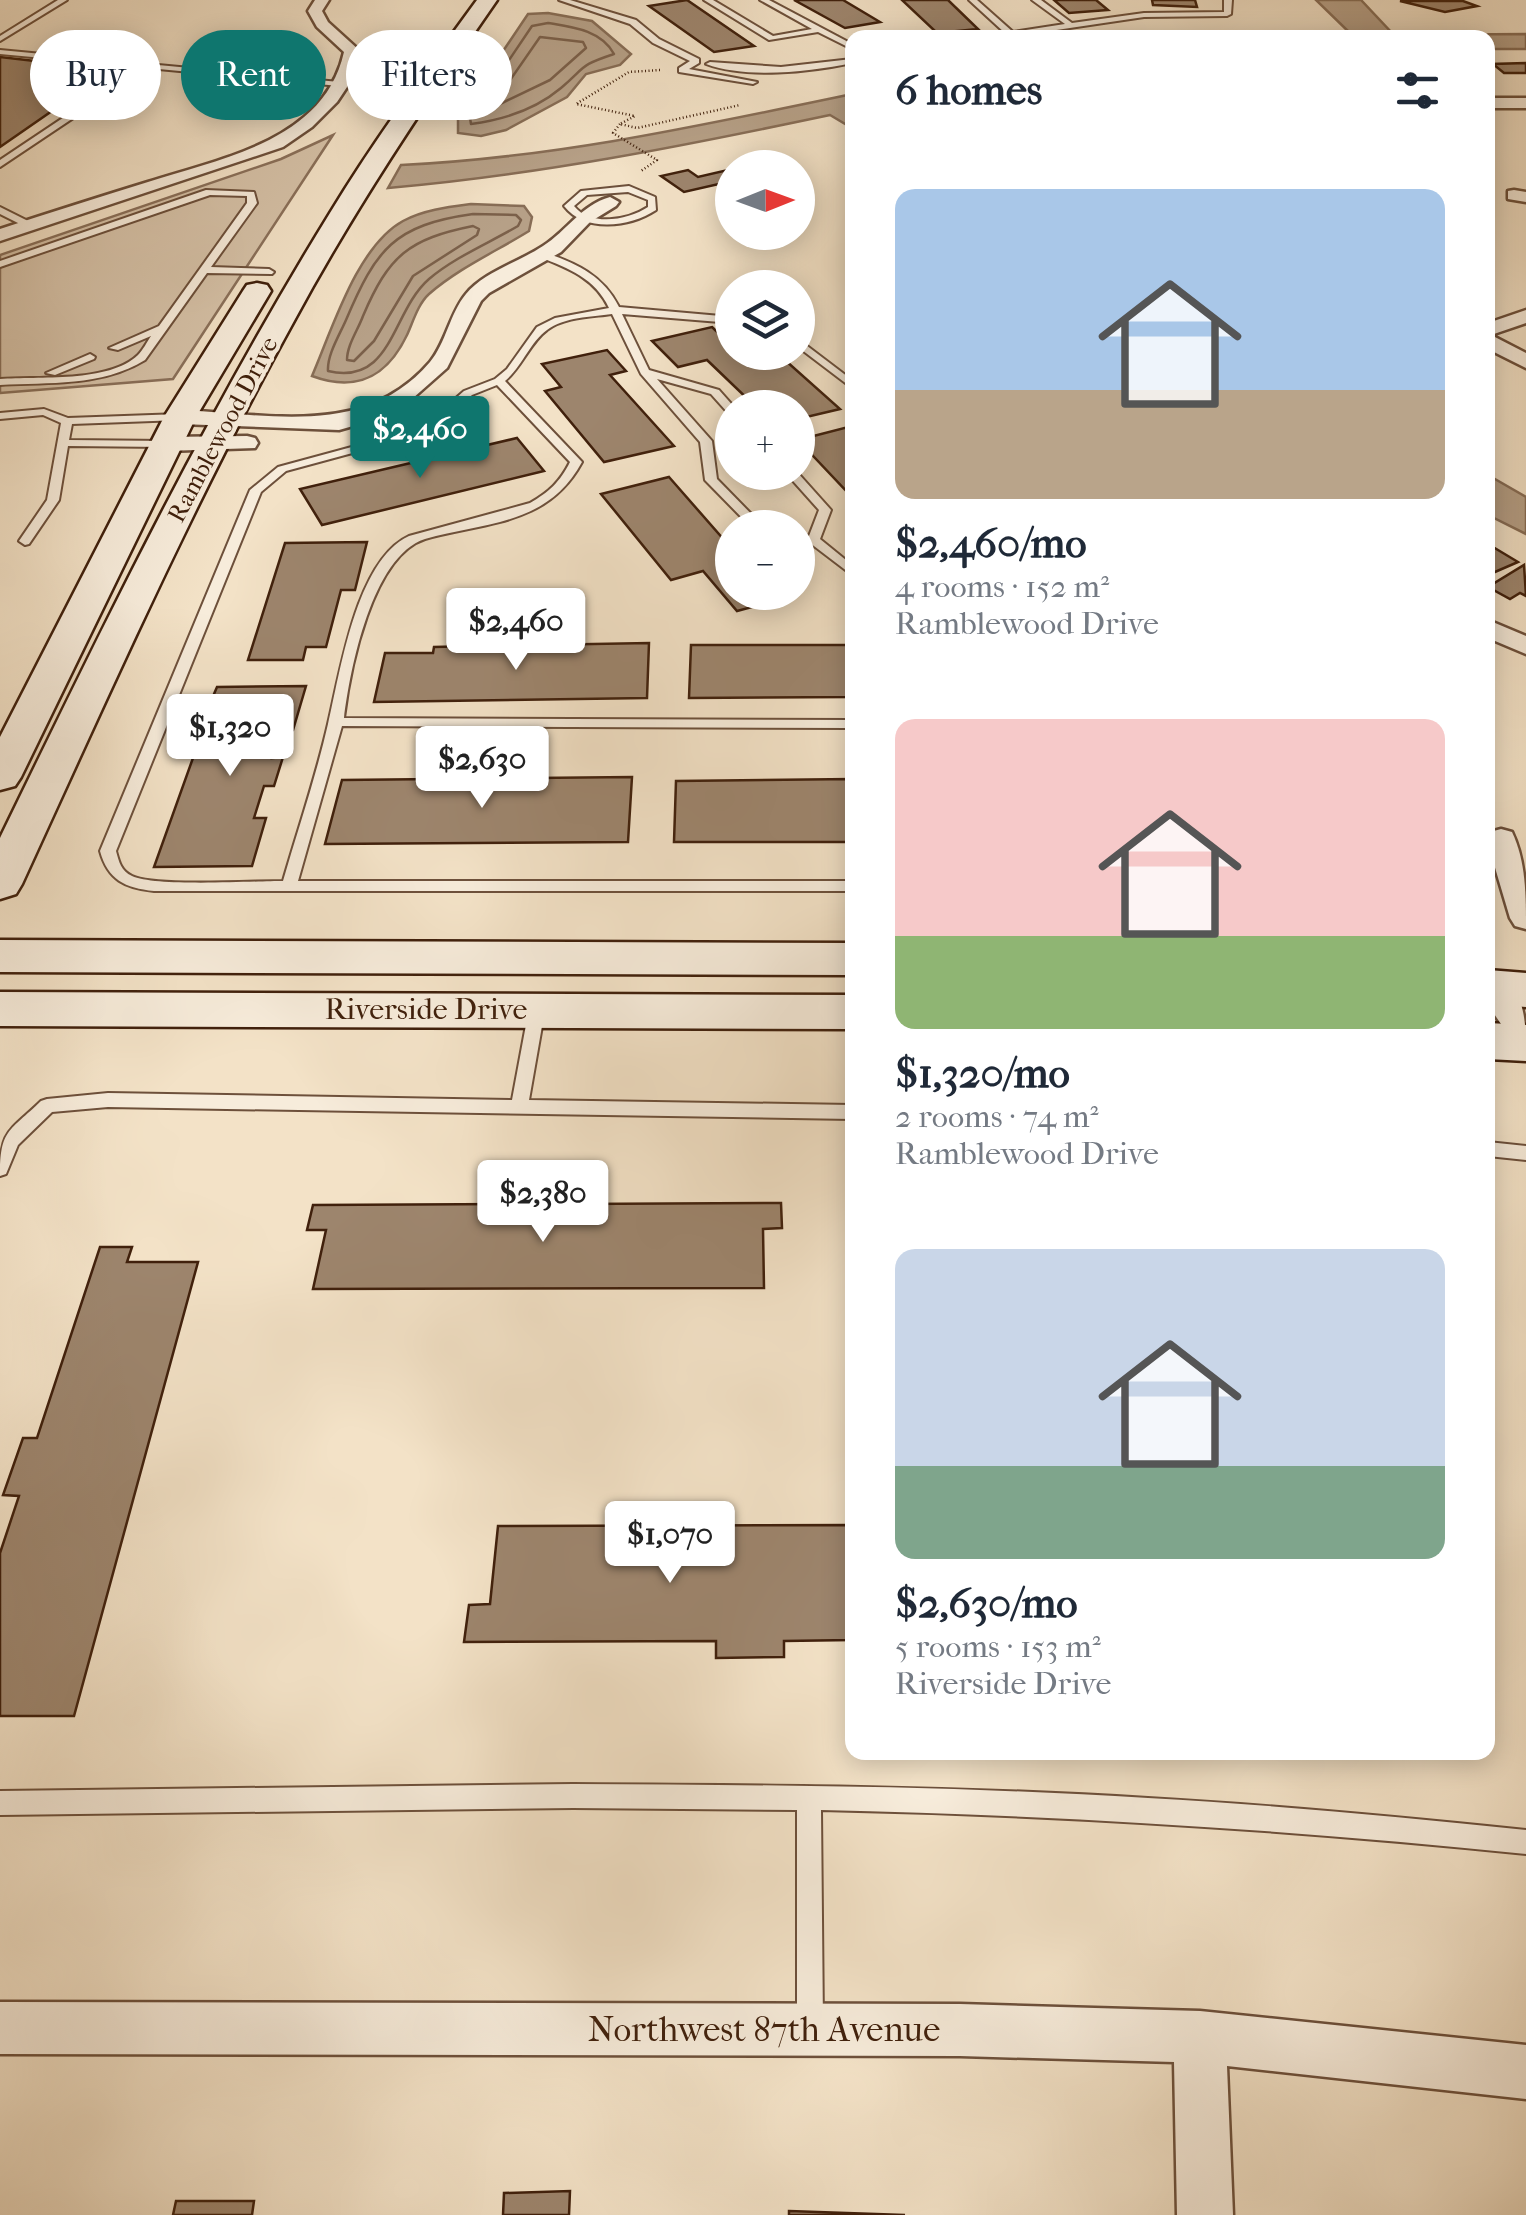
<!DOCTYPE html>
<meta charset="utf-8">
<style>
body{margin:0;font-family:"IM FELL French Canon",serif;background:#f6f6f7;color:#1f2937;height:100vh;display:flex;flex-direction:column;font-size:38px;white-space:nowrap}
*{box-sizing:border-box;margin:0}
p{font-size:32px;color:#747a83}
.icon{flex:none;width:55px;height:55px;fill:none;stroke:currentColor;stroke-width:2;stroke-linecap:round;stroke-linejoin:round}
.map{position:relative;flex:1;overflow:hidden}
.side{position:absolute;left:845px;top:30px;width:650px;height:1730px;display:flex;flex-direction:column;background:#fff;border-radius:20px;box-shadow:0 5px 25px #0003}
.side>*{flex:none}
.guide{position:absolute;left:30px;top:30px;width:665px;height:90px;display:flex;gap:20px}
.needle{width:65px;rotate:89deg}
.buttons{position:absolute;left:715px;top:150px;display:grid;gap:20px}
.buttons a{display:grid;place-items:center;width:100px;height:100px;border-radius:50%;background:#fff;box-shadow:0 5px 25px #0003;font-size:50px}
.price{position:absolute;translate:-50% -85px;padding:0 22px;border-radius:10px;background:#fff;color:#222;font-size:32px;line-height:65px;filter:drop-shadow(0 2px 5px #0008)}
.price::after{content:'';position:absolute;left:50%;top:60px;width:30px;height:22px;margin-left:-15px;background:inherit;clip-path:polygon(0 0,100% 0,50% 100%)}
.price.current{background:#0f766e;color:#fff}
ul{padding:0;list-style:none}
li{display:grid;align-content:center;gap:20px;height:530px;padding:0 50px}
li span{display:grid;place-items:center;height:310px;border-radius:20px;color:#555}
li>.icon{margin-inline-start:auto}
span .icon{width:180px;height:180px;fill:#fffc;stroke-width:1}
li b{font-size:42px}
h2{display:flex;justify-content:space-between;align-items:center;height:120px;padding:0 50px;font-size:42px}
.tag{padding:0 35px;border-radius:45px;background:#fff;box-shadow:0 5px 25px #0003;font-size:35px;line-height:90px}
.tag.current{background:#0f766e;color:#fff}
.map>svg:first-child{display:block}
</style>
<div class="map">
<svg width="1526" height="2215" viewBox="0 0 1526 2215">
<rect width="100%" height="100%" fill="#f3e2c7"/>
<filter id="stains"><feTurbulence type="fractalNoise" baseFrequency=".002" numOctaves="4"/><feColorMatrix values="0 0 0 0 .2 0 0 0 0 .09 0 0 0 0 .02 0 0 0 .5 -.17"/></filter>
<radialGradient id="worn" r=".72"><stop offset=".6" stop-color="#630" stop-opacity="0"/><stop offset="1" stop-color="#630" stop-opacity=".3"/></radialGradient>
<polygon fill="#d5c1a7" stroke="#8a705a" stroke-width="2.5" points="333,135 173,379 0,393 0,255 281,159"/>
<g fill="#b6a087" stroke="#876d56" stroke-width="2.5">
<polygon points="1316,0 1361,0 1394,35 1526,34 1526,49 1488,49 1488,38 1294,37 1351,34"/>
<polygon points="548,13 592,21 631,54 620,65 586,74 567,97 506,130 481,136 458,133 458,118 528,14"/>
<path d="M 852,94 L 852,128 L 830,115 C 683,146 538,175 388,188 L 401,165 C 554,158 703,125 852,94 Z"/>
<path d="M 471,204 L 524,206 L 532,217 L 529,231 C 495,252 459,268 429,294 C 418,304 413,322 407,335 C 386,379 355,392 312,376 C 332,330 357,246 403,221 C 423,210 448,207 471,204 Z"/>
<polygon points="1488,475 1526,497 1526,534 1488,515"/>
</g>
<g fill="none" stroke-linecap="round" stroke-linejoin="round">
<g stroke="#7b604a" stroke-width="2.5">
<path d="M 548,23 C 572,27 601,30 614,54 C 578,66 587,66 561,88 C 536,109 502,120 471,124 L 470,118 L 532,26 Z"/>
<polygon points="540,37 583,42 586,48 550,80 498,105 497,99"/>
<path d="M 473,214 L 516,215 L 521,220 L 518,226 C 489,243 455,257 429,279 C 391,312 393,386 328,371 C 327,355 339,336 346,320 C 376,249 394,225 473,214 Z"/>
<path d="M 473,226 L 479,229 L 477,235 L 413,276 L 374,341 L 354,361 L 347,360 C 347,345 358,330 363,316 C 389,255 409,239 473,226 Z"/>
</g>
</g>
<g fill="#9d856d" stroke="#40200c" stroke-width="2.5">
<polygon points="687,0 754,46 714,52 649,6"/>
<polygon points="794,0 843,0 880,22 845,28"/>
<polygon points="902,0 948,0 978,29 937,33"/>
<polygon points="1054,0 1096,0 1108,10 1069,13"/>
<polygon points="1152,0 1195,0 1197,7 1153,5"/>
<polygon points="1400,1 1463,1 1477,6 1445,12"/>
<polygon points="0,57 113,70 115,74 92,90 78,93 0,147"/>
<polygon points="1526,63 1526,73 1504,73 1493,64"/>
<polygon points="732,169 732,181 684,192 661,176 688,170 698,177"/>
<polygon points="712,327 732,346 732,352 776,352 840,409 798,419 798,408 757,408 707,360 678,367 652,341"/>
<polygon points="607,350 626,371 610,375 674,446 604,462 545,391 561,387 542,364"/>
<polygon points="852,426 852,497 798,440"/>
<polygon points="517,438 544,471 322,525 300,489"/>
<polygon points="669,477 732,549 732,592 781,592 785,598 737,611 703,571 671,580 601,494"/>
<polygon points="367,542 355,590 341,590 326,647 306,647 303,660 248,660 285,543"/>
<polygon points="1488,544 1518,562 1488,575"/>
<polygon points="1524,565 1526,596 1520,593 1510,599 1488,587"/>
<polygon points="649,643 647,698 374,702 385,653 433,653 434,647 477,646"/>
<polygon points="691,645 852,645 852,697 689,698"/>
<polygon points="306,686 293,730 280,730 272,758 283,757 274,786 264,786 254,818 266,818 252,866 154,867 208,716 229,716 231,708 208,708 217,687"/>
<polygon points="632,777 628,842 325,844 342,780"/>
<polygon points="852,779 852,842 674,842 676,781"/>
<polygon points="575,1192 574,1204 781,1203 782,1228 763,1229 764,1288 313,1289 326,1230 307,1230 313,1205 519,1204 520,1193"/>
<polygon points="100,1247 132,1247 127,1262 198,1262 74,1716 0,1716 0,1553 19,1496 3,1495 23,1438 37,1438"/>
<polygon points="852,1525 852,1640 784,1641 784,1657 716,1658 716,1641 464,1642 469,1605 490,1604 498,1526"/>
<polygon points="570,2191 569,2215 503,2215 504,2193"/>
<polygon points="176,2201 254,2201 252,2215 173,2215"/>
<polygon points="789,2211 905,2215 789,2215"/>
</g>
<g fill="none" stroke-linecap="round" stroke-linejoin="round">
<g stroke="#6d503b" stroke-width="4">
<g id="lane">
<polygon points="58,0 67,0 0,41 0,36"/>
<polygon points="559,0 570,0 636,20 659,39 699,59 699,63 689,69 757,82 753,84 679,72 679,68 690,61 653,43 630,24"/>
<polygon points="704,0 713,0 773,36 812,29 760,0 769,0 852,44 852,49 818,32 769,40"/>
<polygon points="969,0 977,0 1013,32 1065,24 1032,0 1041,0 1072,23 1144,13 1224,12 1224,0 1232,0 1231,14 1227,16 1144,17 1003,38 981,38 1005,33"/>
<polygon points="0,50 339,82 343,84 339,86 148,68 0,167 0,160 139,67 0,54"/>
<path d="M 852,59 L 852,63 C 810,72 746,79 706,64 L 710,62 L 781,67 Z"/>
<path d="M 629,186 L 655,197 L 656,210 C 630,227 585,233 564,206 L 581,191 ZM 628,192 L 648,200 L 648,207 C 628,220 591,227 574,206 L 587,195 Z"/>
<path d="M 206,190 L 254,192 L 257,203 L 211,267 L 269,269 L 274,272 L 272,274 L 207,273 L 145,360 C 101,387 49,382 0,385 L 0,379 C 38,376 109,383 138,355 C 143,350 147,342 151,336 L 118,350 L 109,348 L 159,326 L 247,203 L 247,196 L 210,195 L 0,267 L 0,261 Z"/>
<polygon points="0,207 32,223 34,225 26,227 0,214"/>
<path d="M 543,252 C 576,263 603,275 619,307 L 732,317 L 732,323 L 622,314 L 649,370 L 719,390 L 735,408 L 732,408 L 732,414 L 728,413 L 711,394 L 657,379 L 712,441 L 717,479 L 765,528 L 752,528 L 705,480 L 700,442 L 641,374 L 612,314 C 591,317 564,317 547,330 C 530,342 522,367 505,381 L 582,462 C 548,525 487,522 425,539 C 372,556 350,669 344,718 L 852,720 L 852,728 L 342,726 L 298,881 L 852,881 L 852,891 L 154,891 C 125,888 108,880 100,851 L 250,490 L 278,467 L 407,432 L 432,419 L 464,391 L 495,379 L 507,369 L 537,327 L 555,318 L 609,308 C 595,278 569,269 540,257 L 540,253 ZM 497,385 L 570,462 C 560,482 549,492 530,503 L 409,536 C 356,560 340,674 328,724 C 316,777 298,829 283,881 C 253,881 155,887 132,876 C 121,871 119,862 116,851 L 261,492 L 286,471 L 415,436 L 440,423 L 472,395 Z"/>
<polygon points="798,339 852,380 852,388 798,347"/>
<polygon points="90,354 95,357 94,359 55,375 46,373"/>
<polygon points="44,409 68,418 180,414 186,417 180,420 72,424 69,440 166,441 172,444 166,447 68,446 59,500 29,544 25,545 19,541 47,500 61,423 43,415 0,419 0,413"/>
<polygon points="785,472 797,472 831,510 820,539 852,565 852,575 810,543 798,542 798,534 809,536 819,510"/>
<path d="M 537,1003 L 545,1009 L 529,1100 L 852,1105 L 852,1119 L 108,1107 L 52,1112 L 18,1145 L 6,1174 L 0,1176 C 0,1129 9,1132 41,1101 L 47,1099 L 108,1093 L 512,1100 L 529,1009 Z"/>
<polygon points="1488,1142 1526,1146 1526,1160 1488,1156"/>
<path d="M 573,1784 C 765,1785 957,1786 1148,1798 C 1275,1805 1400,1817 1526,1830 L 1526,1854 C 1291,1830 1057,1815 821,1810 L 823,2027 L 819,2036 L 810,2040 L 801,2036 L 797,2027 L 797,1810 L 573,1808 L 0,1815 L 0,1791 Z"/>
</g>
</g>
<g stroke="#6d503b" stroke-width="5">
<g id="street">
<path d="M 315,0 L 329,0 L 322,11 L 328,22 L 360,51 L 349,84 L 337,102 L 312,127 L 283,147 L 0,241 L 0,229 C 49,213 99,197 148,182 C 222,158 324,141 344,52 L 317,27 L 308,11 Z"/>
<rect x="1488" y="98" width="38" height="10"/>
<polygon points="1514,190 1526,192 1526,202 1508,199 1508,191"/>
<path d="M 610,197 L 619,202 L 616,206 L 590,222 L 561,252 L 489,293 L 481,301 L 447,368 L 395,414 L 339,430 L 180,424 L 169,417 L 180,410 C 270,414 365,438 430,362 C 446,343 450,313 466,294 C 484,272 519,262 543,246 C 567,231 581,205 610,197 Z"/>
<polygon points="1526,310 1526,323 1491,335 1526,353 1526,368 1488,349 1488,323"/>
<polygon points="247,436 255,438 258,443 255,448 166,451 155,444 166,437"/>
<polygon points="1488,620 1526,636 1526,654 1488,638"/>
<path d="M 1501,829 L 1512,832 C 1526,861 1526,896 1526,929 L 1515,926 L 1510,918 L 1488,844 L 1490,832 Z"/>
<path d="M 1488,969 C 1522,979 1526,1017 1526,1046 L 1514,1043 L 1488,1005 Z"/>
<polygon points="0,2002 960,2004 1200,2011 1526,2045 1526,2099 1227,2066 1233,2215 1177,2215 1174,2062 960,2056 0,2054"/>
</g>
</g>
<g stroke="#40200c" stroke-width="5">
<g id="secondary">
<path d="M 477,0 L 497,0 C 425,104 355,208 295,319 C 194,502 109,694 22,884 L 16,894 L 0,899 L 0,838 C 103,626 206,414 330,213 C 375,139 426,70 477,0 Z"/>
<polygon points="257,283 267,285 271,291 196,417 21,777 15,786 0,790 0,737 164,417 243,291 247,285"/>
<polygon points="0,940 852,943 852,975 0,972"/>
<polygon points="1488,970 1526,973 1526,1007 1488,1004"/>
<polygon points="0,992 852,995 852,1029 0,1026"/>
<polygon points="1488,1023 1526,1025 1526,1061 1488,1059"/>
</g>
</g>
<g stroke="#40200c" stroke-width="2.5" stroke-dasharray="1 2.5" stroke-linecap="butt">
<polyline points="660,70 629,72 576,104 635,116 620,124 637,128 740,105"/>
<polyline points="620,124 613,133 657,160 641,171"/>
</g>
<use href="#lane" fill="#f7ecdb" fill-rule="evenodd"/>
<use href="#street" fill="#f7ecdb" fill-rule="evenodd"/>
<use href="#secondary" fill="#f7ecdb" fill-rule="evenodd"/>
</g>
<g text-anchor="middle" stroke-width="8" stroke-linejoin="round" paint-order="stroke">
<g font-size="25" fill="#40200c" stroke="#f7ecdb">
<text transform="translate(222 429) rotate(-62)" y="9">Ramblewood Drive</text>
</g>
<g font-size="30" fill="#40200c" stroke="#f7ecdb">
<text x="426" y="1019">Riverside Drive</text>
</g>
<g font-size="35" fill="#40200c" stroke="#f7ecdb">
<text x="764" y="2041">Northwest 87th Avenue</text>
</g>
</g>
<rect width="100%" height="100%" filter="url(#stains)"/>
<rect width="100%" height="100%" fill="url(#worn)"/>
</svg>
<div class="buttons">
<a><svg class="needle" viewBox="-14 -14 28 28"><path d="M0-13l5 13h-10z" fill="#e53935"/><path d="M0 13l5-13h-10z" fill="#747a83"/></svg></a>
<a><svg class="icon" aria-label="layers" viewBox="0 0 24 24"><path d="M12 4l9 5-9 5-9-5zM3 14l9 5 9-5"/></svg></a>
<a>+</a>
<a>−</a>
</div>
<b class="price current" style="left:420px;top:481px">$2,460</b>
<b class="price" style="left:516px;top:673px">$2,460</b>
<b class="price" style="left:230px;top:779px">$1,320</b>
<b class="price" style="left:482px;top:811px">$2,630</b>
<b class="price" style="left:543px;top:1245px">$2,380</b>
<b class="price" style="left:670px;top:1586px">$1,070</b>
<div class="guide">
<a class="tag">Buy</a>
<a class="tag current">Rent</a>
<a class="tag">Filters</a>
</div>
<section class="side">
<h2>6 homes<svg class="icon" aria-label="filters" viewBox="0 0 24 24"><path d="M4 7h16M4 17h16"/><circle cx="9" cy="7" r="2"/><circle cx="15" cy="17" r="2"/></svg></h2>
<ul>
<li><span style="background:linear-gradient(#a9c7e8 65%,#b9a48a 0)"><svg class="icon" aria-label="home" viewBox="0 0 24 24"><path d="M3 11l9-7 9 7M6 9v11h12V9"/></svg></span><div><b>$2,460/mo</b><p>4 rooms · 152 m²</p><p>Ramblewood Drive</p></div></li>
<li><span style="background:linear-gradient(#f6c9c9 70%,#8fb573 0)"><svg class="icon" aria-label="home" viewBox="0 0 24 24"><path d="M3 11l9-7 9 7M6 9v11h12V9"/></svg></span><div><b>$1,320/mo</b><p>2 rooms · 74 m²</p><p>Ramblewood Drive</p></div></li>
<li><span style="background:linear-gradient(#c9d6e8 70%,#7fa58c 0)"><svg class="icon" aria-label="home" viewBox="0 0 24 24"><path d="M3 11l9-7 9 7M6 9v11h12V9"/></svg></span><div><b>$2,630/mo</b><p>5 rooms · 153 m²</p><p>Riverside Drive</p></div></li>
</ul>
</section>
</div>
